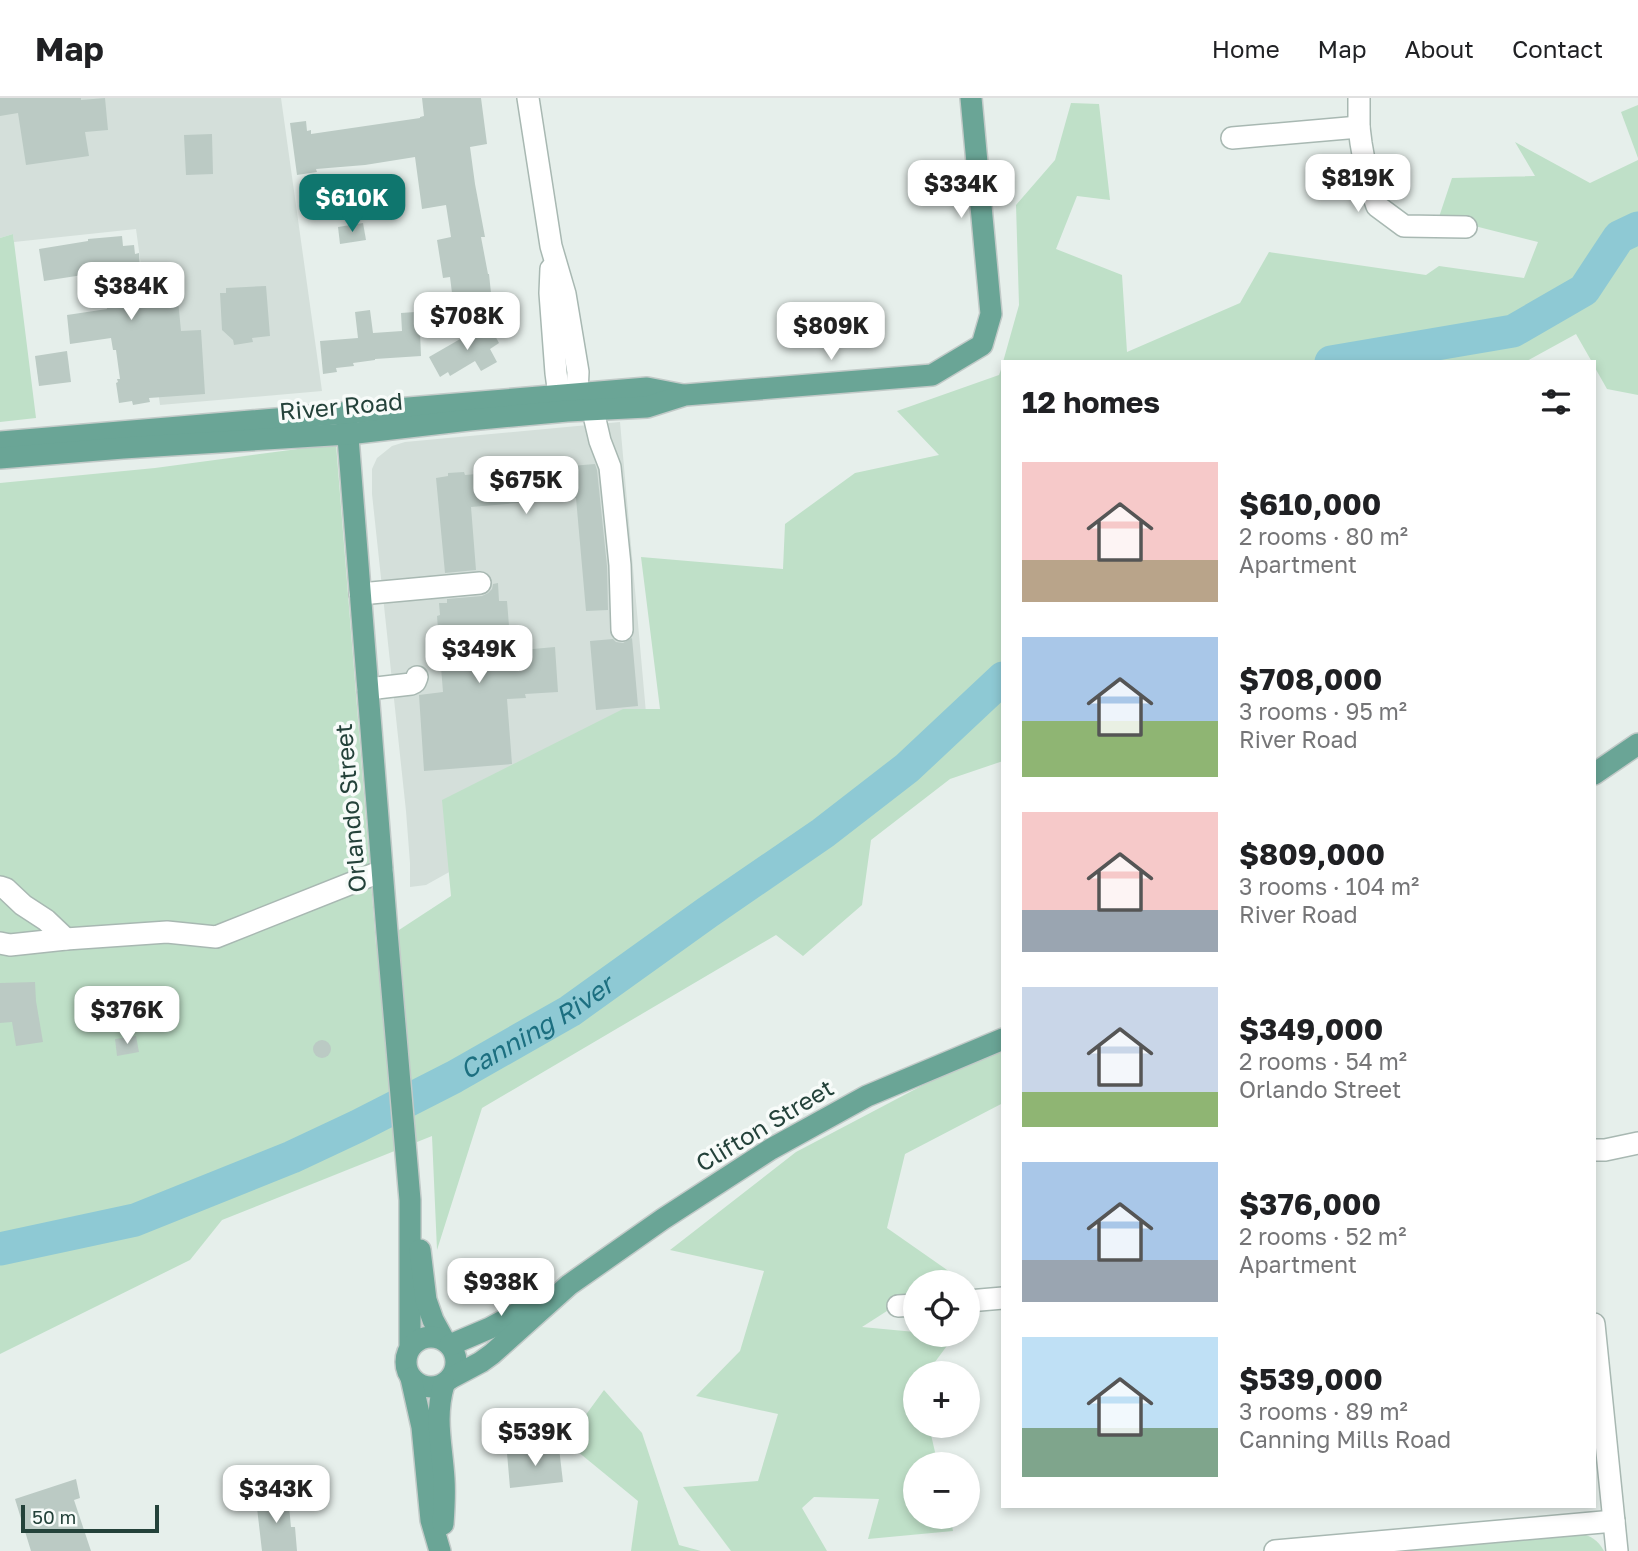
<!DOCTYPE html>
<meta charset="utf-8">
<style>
body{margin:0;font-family:"Golos Text",sans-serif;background:#f2f2f2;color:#202124;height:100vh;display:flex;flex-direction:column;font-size:26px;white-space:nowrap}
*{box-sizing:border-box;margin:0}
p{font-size:23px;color:#757577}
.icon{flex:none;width:38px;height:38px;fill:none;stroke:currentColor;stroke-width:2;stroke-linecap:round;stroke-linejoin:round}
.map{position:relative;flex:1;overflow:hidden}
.sheet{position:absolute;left:1001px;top:262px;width:595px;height:1148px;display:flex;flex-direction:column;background:#fff;border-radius:0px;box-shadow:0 4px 10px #0003}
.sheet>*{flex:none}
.tools{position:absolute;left:903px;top:1172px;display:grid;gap:14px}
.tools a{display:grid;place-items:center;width:77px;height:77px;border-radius:50%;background:#fff;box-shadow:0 4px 10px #0003;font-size:35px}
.scale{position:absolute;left:21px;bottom:18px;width:138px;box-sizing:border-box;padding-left:7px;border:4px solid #24423a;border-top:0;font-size:19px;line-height:24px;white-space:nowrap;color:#24423a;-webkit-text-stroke:5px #f7fbf9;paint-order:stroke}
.price{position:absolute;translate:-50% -60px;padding:0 16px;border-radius:14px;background:#fff;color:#222;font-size:23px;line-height:46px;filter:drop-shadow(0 2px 4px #0008)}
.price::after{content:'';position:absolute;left:50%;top:42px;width:21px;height:16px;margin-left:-10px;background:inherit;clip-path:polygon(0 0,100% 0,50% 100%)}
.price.selected{background:#0f766e;color:#fff}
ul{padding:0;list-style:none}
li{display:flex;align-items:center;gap:21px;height:175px;padding:0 21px}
li span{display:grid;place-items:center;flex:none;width:196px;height:140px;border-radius:0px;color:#555}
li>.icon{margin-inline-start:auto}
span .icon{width:84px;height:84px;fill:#fffc;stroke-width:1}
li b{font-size:30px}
h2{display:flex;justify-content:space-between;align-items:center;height:84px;padding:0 21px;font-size:30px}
header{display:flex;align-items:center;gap:42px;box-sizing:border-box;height:98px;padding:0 35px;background:#fff;border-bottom:2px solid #e0e0e0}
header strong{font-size:33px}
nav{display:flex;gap:38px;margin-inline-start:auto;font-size:24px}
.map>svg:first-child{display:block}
</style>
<header>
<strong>Map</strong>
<nav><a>Home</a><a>Map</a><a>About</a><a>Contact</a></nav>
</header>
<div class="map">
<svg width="1638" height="1453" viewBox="0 0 1638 1453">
<rect width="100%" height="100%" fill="#e6efeb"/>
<g fill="#d4dfda">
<polygon points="0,0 281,0 322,293 160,307 136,131 14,144 13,136 0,140"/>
<polygon points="620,324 646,615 476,759 426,787 410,789 410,765 406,713 372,396 372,371 377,360 392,348 405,344"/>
</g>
<g fill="#bfe0c8">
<polygon points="1071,5 1099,6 1110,102 1077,98 1056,151 1122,177 1127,254 1240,205 1269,154 1426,177 1439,168 1524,180 1538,144 1439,119 1452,80 1535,78 1515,44 1590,85 1638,62 1638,297 1607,291 1594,268 1594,264 1592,264 1576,236 1525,264 1003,264 1019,207 1016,107 1055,62"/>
<polygon points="1638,7 1638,60 1621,14"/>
<polygon points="13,136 36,320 0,324 0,140"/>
<polygon points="1003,266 1003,663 950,681 871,742 862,807 803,858 776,837 482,1010 437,1152 432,1038 222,1122 190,1162 0,1256 0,385 155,370 336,346 376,847 451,798 442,702 623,611 660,611 641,459 783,471 785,426 855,375 939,357 897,313 999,277"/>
<polygon points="1003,945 1003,1005 905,1056 887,1130 950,1174 932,1185 915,1185 915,1195 862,1229 915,1234 915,1237 955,1237 926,1276 915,1276 915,1328 929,1328 938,1367 915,1367 915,1419 950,1419 953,1433 868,1441 879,1401 814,1399 802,1410 827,1453 731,1453 683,1389 758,1383 778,1316 696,1298 740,1253 764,1173 670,1152 796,1054"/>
<polygon points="604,1292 642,1335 679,1447 701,1453 631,1453 638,1403 566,1344"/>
<path d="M 1579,1435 C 1591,1438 1598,1442 1604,1453 L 1382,1453 Z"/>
</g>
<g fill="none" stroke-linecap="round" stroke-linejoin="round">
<g stroke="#8ec9d4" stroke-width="33">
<polyline points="1331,264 1513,233 1584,192 1619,139 1638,130"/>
<path id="s1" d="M 0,1151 L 135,1122 L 292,1059 L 358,1028 L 454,979 L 570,913 L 708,814 L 823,735 L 907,670 L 1003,580"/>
</g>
</g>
<g fill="#bbcac4">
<polygon points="0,0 81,0 81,2 105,0 108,32 85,34 89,58 26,67 18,15 0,18"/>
<polygon points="422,0 481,0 487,46 470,49 475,86 485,139 481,139 488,176 489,176 491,195 493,195 495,210 465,213 463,194 452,195 450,179 443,180 437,142 451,139 446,107 422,111 415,59 365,67 316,71 317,74 297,77 290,25 306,23 307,33 311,32 311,36 420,20 420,19 424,18"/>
<polygon points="212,36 213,76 186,77 184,37"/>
<polygon points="363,125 366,142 340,146 338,129"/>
<polygon points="122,138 123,148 134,147 135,156 139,155 140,172 139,172 144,206 178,202 181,233 201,232 205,296 149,300 150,304 133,307 132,303 119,305 116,285 118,284 117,281 120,281 116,252 113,252 111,240 70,246 67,217 107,211 102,174 44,183 39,151 88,143 88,141"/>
<polygon points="266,188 270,238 252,240 253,244 234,247 233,242 222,232 220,195 226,195 226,190"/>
<polygon points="370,212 373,235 402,233 401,215 415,214 417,234 420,234 421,258 375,261 375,262 353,265 354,268 336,270 337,274 323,276 320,243 358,240 355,214"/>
<polygon points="488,225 499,245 490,251 497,264 481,273 475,263 450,278 448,274 440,279 429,259"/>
<polygon points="67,253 71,284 39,288 35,258"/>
<polygon points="595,366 597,372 607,468 608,512 586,513 576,400 471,409 476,472 445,475 436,380 448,378 448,375 464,374 465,377"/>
<polygon points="498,485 499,503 507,503 511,553 555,549 558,594 525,596 526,600 507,601 512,666 424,673 419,597 443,594 437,518 440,517 439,505 447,505 447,501 482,498 488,495 492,491 493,486"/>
<polygon points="632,540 638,608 596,612 590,543 613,541 616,544 623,545"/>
<polygon points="35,884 36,903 43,944 16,948 12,924 0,925 0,885"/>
<polygon points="136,938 139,954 117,958 115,941"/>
<circle cx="322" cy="951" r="9"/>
<polygon points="559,1350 563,1384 510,1390 507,1355"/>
<polygon points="76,1381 80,1400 74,1402 91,1453 31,1453 15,1401"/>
<polygon points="288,1398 291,1429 295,1429 297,1453 262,1453 256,1401"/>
</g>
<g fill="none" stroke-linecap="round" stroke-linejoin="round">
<g stroke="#a8b8b2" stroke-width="24">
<g id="minor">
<polyline points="528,0 551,148 565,196 578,274 577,295 568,311"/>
<polyline points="1359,0 1359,29 1361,45 1367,79 1377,108 1404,128 1466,129"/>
<polyline points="1232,40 1359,29"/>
<polyline points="551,171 550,195 556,275 559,297 566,311"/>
<polyline points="593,313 600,343 610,369 620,467 622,532"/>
<polyline points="360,496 480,485"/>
<polyline points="368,591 411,586 415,584 417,579"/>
<polyline points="0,789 6,791 23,807 46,822 66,841"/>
<polyline points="0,845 10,847 66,841 167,834 216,839 382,773"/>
<polyline points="1594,1052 1605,1052 1638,1045"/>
<polyline points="968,1203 1003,1200"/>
<polyline points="898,1208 915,1207"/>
<polyline points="1594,1226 1617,1453"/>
<polyline points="1275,1453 1614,1423"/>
</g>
</g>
<g stroke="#c2cac8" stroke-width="24">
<g id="major">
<polyline points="346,314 387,834 410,1102 410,1250"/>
<polyline points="0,344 647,290 683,297"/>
<polyline points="0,360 123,350 348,336 469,322 567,313 647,309 685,297 932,277 982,247 991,216 971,0"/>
<polyline points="1594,676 1638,646"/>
<polyline points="420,1152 426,1202 433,1222 444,1242"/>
<circle cx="431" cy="1264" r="25"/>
<polyline points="450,1247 490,1230 539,1203"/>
<polyline points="411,1280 422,1329 431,1422 440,1453"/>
<polyline points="451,1280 481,1264 492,1256 569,1187 663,1121 771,1051 867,998 1003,941"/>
<path d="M 443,1426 C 444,1412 445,1396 444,1381 C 442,1347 434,1320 444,1286"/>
</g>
</g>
<use href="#minor" stroke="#fff" stroke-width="21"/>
<use href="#major" stroke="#6aa596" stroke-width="21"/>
</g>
<g text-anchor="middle" stroke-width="7" stroke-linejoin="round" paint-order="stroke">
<g font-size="24" fill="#24423a" stroke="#f7fbf9">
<text transform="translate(341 309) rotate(-5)" y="8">River Road</text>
<text transform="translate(351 710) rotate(-95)" y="8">Orlando Street</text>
<text transform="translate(765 1028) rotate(-31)" y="8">Clifton Street</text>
</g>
<g font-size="26" font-style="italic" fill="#1c6f80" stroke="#f7fbf9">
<text dy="9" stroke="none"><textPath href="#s1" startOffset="584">Canning River</textPath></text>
</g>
</g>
</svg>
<div class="tools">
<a><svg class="icon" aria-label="locate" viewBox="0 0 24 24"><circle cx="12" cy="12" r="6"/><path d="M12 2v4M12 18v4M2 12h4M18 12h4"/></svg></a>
<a>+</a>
<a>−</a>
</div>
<div class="scale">50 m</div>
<b class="price" style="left:1358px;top:116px">$819K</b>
<b class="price" style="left:961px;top:122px">$334K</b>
<b class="price selected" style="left:352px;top:136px">$610K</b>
<b class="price" style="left:131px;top:224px">$384K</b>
<b class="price" style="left:467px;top:254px">$708K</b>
<b class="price" style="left:831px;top:264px">$809K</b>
<b class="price" style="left:526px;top:418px">$675K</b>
<b class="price" style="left:479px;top:587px">$349K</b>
<b class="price" style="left:127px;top:948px">$376K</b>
<b class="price" style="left:501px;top:1220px">$938K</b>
<b class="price" style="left:535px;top:1370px">$539K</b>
<b class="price" style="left:276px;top:1427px">$343K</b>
<section class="sheet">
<h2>12 homes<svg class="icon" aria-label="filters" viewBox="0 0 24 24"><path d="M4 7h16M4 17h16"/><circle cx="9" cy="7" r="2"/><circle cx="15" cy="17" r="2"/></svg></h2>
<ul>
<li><span style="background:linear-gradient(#f6c9c9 70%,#b9a48a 0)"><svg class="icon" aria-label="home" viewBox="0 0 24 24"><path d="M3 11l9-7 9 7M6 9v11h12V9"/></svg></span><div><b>$610,000</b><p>2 rooms · 80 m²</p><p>Apartment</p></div></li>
<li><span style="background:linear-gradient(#a9c7e8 60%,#8fb573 0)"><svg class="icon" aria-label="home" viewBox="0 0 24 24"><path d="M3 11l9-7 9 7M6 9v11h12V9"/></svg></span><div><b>$708,000</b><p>3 rooms · 95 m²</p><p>River Road</p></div></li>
<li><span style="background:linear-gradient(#f6c9c9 70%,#9aa5b1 0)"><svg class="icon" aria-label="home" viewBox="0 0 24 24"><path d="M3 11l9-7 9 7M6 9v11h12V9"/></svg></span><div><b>$809,000</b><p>3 rooms · 104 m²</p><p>River Road</p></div></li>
<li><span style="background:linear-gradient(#c9d6e8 75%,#8fb573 0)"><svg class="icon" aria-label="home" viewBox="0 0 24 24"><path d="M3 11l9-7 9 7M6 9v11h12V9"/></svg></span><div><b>$349,000</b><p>2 rooms · 54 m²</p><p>Orlando Street</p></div></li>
<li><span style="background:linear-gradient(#a9c7e8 70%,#9aa5b1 0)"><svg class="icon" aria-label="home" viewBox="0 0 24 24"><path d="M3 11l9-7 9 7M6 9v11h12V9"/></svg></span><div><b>$376,000</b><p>2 rooms · 52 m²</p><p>Apartment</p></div></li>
<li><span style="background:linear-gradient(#bfe0f5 65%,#7fa58c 0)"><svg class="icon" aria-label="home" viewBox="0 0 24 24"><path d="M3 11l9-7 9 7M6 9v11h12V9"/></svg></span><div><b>$539,000</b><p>3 rooms · 89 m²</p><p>Canning Mills Road</p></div></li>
</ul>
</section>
</div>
